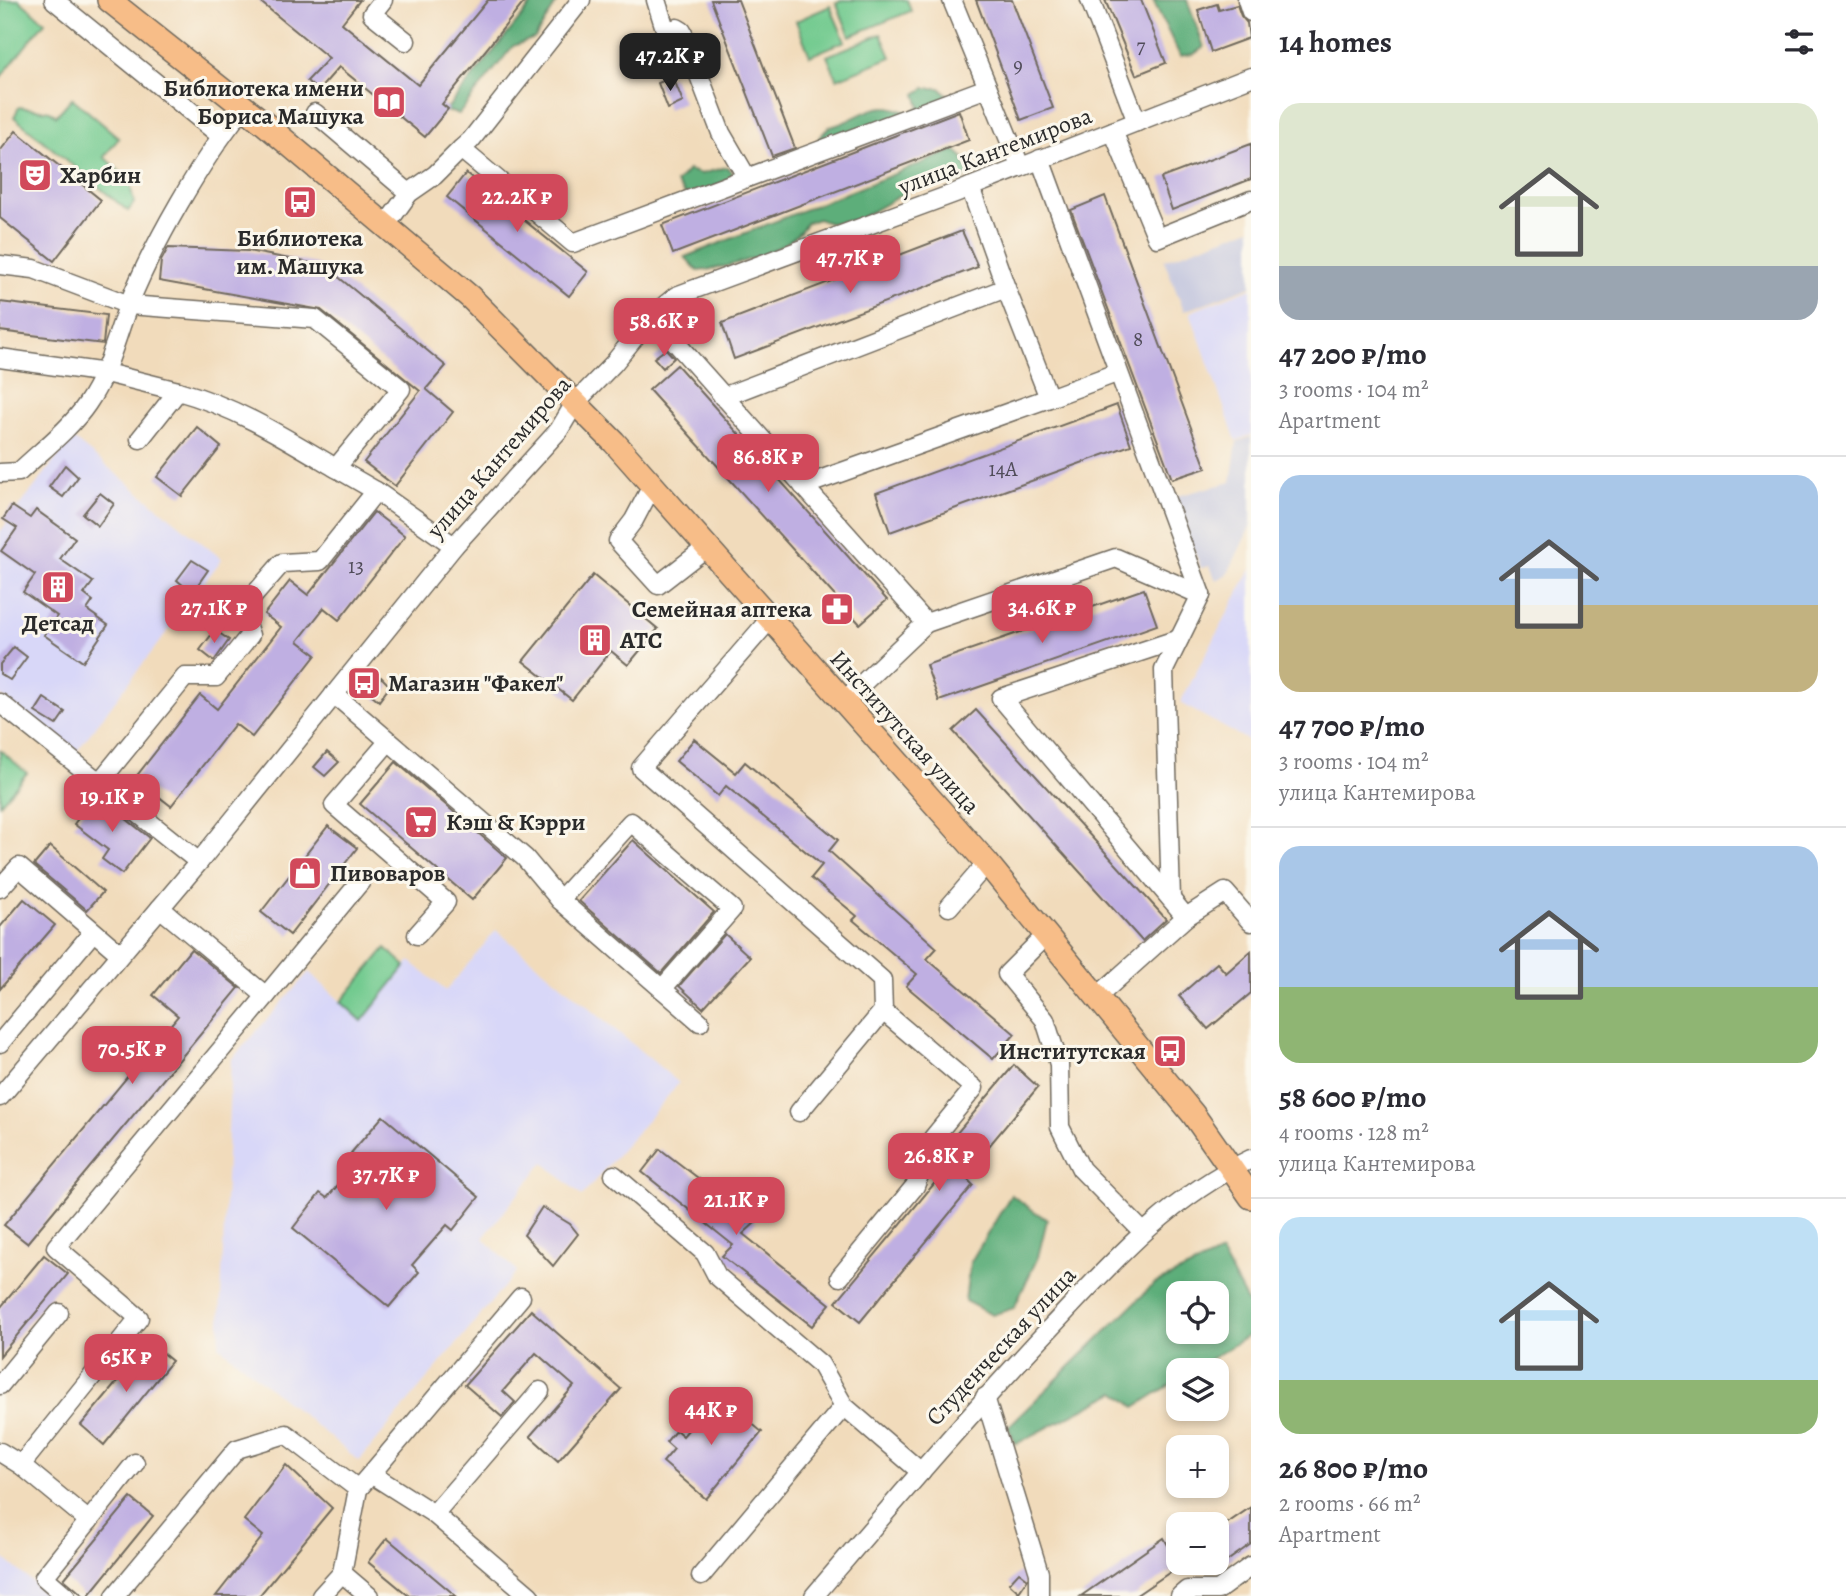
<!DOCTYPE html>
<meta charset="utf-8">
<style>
body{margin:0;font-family:Alegreya,serif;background:#f2f2f3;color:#2b2b33;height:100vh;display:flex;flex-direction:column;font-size:26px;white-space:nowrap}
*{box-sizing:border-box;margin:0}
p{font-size:23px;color:#7c7c81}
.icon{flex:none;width:38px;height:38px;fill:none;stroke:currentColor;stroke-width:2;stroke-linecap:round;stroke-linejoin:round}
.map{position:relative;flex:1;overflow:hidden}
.panel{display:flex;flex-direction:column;background:#fff;width:595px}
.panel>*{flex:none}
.controls{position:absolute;left:1166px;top:1281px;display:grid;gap:14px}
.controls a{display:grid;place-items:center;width:63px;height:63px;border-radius:14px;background:#fff;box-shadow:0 4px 10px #0003;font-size:35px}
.price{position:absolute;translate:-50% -60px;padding:0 16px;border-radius:14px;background:#d1495b;color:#fff;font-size:23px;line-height:46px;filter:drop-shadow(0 2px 4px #0008)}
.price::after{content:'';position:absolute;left:50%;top:42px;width:21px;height:16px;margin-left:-10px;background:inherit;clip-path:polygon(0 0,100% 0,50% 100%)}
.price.current{background:#222;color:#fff}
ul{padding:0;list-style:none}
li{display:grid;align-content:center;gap:14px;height:371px;padding:0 28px}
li+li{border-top:2px solid #e1e1e2}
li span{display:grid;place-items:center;height:217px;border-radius:21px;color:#555}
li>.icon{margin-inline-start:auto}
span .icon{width:126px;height:126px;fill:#fffc;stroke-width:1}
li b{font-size:30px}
h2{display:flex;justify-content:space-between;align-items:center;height:84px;padding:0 28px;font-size:30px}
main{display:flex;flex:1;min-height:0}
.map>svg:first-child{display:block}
</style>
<main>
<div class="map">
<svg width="1251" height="1596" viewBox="0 0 1251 1596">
<rect width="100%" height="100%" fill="#fbf7ec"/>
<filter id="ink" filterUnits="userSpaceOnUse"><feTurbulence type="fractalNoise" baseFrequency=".0143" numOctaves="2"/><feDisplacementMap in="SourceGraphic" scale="14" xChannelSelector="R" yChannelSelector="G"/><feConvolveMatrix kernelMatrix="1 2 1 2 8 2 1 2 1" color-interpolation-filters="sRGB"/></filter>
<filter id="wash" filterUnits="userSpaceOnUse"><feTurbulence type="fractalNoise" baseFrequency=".00686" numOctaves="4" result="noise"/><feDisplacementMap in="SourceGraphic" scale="28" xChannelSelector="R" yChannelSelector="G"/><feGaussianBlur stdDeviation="1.57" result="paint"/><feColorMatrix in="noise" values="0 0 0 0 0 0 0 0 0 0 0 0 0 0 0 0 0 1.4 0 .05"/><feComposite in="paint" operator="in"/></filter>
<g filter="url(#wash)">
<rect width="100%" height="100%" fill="#f1dbbb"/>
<g fill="#d8d7f8">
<polygon points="1251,288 1251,435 1236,441 1190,312"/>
<polygon points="72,438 222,559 74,755 0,695 0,532"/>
<polygon points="1251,569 1251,742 1180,703"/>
<polygon points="496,930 679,1083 582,1196 544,1162 483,1238 517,1271 359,1461 219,1346 231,1060 309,972 362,1021 410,961 446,991"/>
<polygon points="0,1555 49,1596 0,1596"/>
</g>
<g fill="#bfc2dd">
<polygon points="1251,228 1251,286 1184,311 1164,260"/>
<polygon points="1251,437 1251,525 1227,575 1216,580 1210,566 1201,568 1193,548 1182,549 1162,500 1231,482 1237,442"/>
</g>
<g fill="#72ca8f" stroke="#4e7a5d" stroke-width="2">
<polygon points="0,0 19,0 45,22 0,78"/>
<polygon points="843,0 907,0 911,11 850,36 836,3"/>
<polygon points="830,6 845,41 810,56 796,21"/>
<polygon points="881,34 891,57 837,79 827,56"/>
<polygon points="72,98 119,138 104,157 129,180 134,203 128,211 14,117 19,107 50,111 56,116"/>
<polygon points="0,750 27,773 0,804"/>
<polygon points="386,948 406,966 362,1021 341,1002"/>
</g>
<g fill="#5dae7a" stroke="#446c52" stroke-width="2" fill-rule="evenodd">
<polygon points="535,0 558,0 535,38 513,46 459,114 445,111"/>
<polygon points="1153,0 1187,0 1204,47 1194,54 1180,56"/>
<path d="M 925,88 L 940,88 L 950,97 L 827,151 L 818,139 L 829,127 C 849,124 867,106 887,107 C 894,107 903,111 909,113 L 920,107 L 916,94 Z"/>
<path d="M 955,150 L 963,157 L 969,173 L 960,182 L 919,185 L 857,220 L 829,223 L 818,219 L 806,223 C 792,251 728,268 698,271 L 685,257 Z"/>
<polygon points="727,167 735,177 689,199 676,183 688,170 701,174"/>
<polygon points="1011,1195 1047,1220 1038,1257 1014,1308 992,1315 965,1301 970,1263"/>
<path d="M 1221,1253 L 1251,1309 L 1251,1334 L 1193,1370 L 1178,1370 L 1178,1380 L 1135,1407 L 1116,1392 L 1016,1444 L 1008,1427 L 1154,1284 ZM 1178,1293 L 1216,1293 L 1216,1332 L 1178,1332 Z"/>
</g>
<g id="blocks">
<g fill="#bfafe2">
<polygon points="258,0 360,0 342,23 418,85 488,0 526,0 442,104 448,109 425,137 339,67 318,91 307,81 329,58"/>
<polygon points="711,0 738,0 795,148 772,156"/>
<polygon points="976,0 1012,0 1053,108 1021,120"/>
<polygon points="1105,0 1141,0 1166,63 1136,75"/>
<polygon points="1217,4 1219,10 1237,5 1241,16 1247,23 1249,38 1211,52 1198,10"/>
<polygon points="673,77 683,102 668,109 658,83"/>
<polygon points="959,111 969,140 673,254 662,225"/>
<polygon points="16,131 101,200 54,261 0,218 0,151"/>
<polygon points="1251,144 1251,179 1172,210 1161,178"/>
<polygon points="466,173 588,272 569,296 447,197"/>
<polygon points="1105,196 1206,468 1172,479 1071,210"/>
<polygon points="962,231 978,267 734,359 722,323"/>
<polygon points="168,248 248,251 316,264 336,275 446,366 426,389 453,412 395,486 364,462 420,391 321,310 159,281 161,261"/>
<polygon points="0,302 106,315 103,344 0,331"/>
<polygon points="666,349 674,358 663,368 654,358"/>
<polygon points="677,365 887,600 860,624 649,390"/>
<polygon points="1117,405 1131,445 890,532 876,493"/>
<polygon points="197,427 221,447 182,496 157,477"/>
<polygon points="65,465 78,477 63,497 49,487"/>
<polygon points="100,493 114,504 98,526 83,514"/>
<polygon points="12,506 30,518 36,510 75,538 60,559 93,582 84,594 93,601 87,610 108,625 83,662 44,635 57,616 23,592 35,575 1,551 17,528 3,519"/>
<polygon points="374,512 405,536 339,620 324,608 298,641 316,655 252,737 235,724 171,806 135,778 200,695 217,709 281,627 264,614 290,581 308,595"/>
<polygon points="192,560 208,570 192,593 177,580"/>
<polygon points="593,575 658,629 628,665 611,651 572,700 523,661"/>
<polygon points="1144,589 1157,625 939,701 926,665"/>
<polygon points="215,630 229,640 214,661 200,650"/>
<polygon points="14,647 27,657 10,680 0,674 0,664"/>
<polygon points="381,677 390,686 379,701 370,693"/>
<polygon points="44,698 65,712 56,725 35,712"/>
<polygon points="976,710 1166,919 1142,941 953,731"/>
<polygon points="694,739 736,773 745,762 838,840 829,851 937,948 927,959 1015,1034 993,1059 906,986 917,974 853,920 857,916 811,878 822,865 726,786 718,796 676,761"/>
<polygon points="327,752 339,762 325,776 314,767"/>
<polygon points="396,762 507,858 472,900 360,804"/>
<polygon points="96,795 150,838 122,874 102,859 108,850 74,824"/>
<polygon points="328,826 357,848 290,935 261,912"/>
<polygon points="633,840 714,912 661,973 579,901"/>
<polygon points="50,846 103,892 87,910 34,865"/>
<polygon points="24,899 55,925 0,989 0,927"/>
<polygon points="725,934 750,957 703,1008 679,986"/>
<polygon points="191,949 239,988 27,1243 4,1225 178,1016 153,995"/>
<polygon points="1251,951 1251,993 1208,1029 1179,996 1217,963 1226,973"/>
<polygon points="1014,1065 1038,1087 964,1176 973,1185 860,1322 836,1302 948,1167 938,1156 940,1153"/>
<polygon points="383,1116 479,1197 453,1230 447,1225 412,1265 419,1272 389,1307 293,1228 320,1193 327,1198 359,1160 351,1153"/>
<polygon points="660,1149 756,1222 743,1234 830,1304 812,1326 722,1256 733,1245 642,1172"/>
<polygon points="542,1207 570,1224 578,1234 553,1266 524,1235"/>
<polygon points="44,1255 68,1274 0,1356 0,1308"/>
<polygon points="531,1310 621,1389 558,1461 530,1436 574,1386 536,1353 503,1391 515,1402 502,1417 465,1385"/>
<polygon points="150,1343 172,1361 104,1445 81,1425"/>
<polygon points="718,1395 762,1432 706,1499 663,1462 674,1449 666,1442 676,1430 683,1436"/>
<polygon points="286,1465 332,1508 259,1596 216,1596 263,1536 244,1520"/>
<polygon points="131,1498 153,1516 88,1596 84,1596 64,1579"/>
<polygon points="1251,1507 1251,1544 1227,1561 1216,1544 1216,1531"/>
<polygon points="387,1538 456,1596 409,1596 368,1562"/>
<polygon points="1164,1538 1178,1563 1182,1564 1135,1596 1081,1596"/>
<polygon points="1019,1572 1028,1579 1019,1592 1009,1583"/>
</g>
</g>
</g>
<g filter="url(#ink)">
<use href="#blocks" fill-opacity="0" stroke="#70695d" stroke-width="2"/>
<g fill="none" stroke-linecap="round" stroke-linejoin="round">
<g stroke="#70695d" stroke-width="21">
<g id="minor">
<polyline points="54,0 221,136"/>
<polyline points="383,0 372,14 406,41"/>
<polyline points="656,0 666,32 677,28 682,31 721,133 746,176"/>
<polyline points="952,0 1020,166"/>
<polyline points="1090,0 1137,122"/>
<polyline points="1247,0 1251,12"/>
<polyline points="315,113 409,193"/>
<polyline points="1113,131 1157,238 1251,200"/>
<polyline points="461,149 471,140 581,0"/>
<polyline points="1040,159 1201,595 1164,670 1171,899"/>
<polyline points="970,187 1006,288"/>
<polyline points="386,225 409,193 435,175 461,149 573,243 987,88"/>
<path d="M 0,265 L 34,269 L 129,305 L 315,319 L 401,389 L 336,468 C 284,437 236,407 178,391"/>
<polyline points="652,316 926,623 843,702"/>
<polyline points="0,358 106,373 178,391 140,439"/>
<polyline points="723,397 1006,288 1049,398 1111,375"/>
<polyline points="336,468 376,491 454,546"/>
<path d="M 0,473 L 19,472 C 41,451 70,429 87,404 C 108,374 115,340 128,306 C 153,244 201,160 243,108"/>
<polyline points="653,484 634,520 618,541 658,585 707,547"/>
<polyline points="803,486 1049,398"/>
<polyline points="770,619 641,768 882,980 883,1011 799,1112"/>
<polyline points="926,623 1116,558 1201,595"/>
<polyline points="1179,639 1001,698 1186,917"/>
<polyline points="334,694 525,858 560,900 700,1022"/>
<polyline points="0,703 199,862"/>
<polyline points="388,742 334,805 446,902 417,935"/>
<polyline points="98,784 185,677 216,677 250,635 241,610 282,563 320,561 376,491"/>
<polyline points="0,888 19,867 120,954"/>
<polyline points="560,900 631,822 732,909 662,989"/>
<polyline points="949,907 987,863"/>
<polyline points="1046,935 1007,974 1045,1020 1059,1064 1060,1127 1081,1169 1142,1231"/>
<polyline points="266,996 361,881"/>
<polyline points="1097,997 1186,917 1225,892 1251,922"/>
<polyline points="0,1043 93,932"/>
<polyline points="0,1097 199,862 454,546 559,430 575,403 613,364 652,316 676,296 955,193 1251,77"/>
<polyline points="614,1175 705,1253 717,1276 820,1364 844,1406 921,1472"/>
<polyline points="840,1277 915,1186 933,1138 974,1088 883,1011"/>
<polyline points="0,1385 59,1313"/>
<polyline points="985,1397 1039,1573 1039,1596"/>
<polyline points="0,1452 21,1465 89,1521"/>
<polyline points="21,1465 139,1318 56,1247 266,996 160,908"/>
<polyline points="371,1474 521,1297"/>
<polyline points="434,1514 540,1391"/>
<polyline points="701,1576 844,1406"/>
<polyline points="66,1596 44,1577 135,1463"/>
<polyline points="115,1596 237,1449 286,1434 358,1489"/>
<polyline points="321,1596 342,1573"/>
<polyline points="369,1596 342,1573 358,1489 371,1474 434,1514 530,1596"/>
<path d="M 814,1596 C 892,1505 970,1413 1053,1325 C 1113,1261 1170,1197 1251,1159"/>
<polyline points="1180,1596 1187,1590 1218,1590 1251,1566"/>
</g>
</g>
<g stroke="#70695d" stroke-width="26">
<polyline id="major" points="109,0 265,124 470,297 614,442 987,863 1193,1114 1251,1197"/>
</g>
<use href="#minor" stroke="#fff" stroke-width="18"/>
<use href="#major" stroke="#f7bd88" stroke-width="23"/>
</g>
</g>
<defs>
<g id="library-square" transform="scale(1.75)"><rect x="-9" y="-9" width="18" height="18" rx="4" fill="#d1495b" stroke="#fbf7ec"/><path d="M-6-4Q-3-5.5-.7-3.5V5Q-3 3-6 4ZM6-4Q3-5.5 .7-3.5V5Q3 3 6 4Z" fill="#fff"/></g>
<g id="theatre-square" transform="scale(1.75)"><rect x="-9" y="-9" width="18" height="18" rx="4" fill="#d1495b" stroke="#fbf7ec"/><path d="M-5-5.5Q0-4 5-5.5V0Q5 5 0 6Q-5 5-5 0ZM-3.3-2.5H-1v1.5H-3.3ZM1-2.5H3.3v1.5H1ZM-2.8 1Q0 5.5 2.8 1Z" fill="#fff"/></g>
<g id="bus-square" transform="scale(1.75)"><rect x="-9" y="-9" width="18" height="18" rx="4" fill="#d1495b" stroke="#fbf7ec"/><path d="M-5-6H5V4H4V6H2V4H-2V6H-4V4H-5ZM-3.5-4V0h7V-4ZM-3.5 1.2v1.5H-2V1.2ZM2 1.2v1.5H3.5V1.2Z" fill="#fff"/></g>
<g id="building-square" transform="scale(1.75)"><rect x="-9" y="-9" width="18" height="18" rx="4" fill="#d1495b" stroke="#fbf7ec"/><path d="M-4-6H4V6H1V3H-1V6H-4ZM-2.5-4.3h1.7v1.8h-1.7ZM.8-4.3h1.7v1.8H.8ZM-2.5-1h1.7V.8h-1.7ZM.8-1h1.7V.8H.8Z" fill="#fff"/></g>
<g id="pharmacy-square" transform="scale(1.75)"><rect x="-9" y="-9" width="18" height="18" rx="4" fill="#d1495b" stroke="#fbf7ec"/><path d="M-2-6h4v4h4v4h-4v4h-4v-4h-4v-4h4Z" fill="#fff"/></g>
<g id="supermarket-square" transform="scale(1.75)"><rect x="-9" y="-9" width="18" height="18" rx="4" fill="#d1495b" stroke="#fbf7ec"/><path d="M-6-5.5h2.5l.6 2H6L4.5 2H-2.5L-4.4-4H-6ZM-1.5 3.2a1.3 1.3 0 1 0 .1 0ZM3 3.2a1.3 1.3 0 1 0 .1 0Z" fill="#fff"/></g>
<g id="shop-square" transform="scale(1.75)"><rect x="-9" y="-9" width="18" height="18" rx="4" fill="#d1495b" stroke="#fbf7ec"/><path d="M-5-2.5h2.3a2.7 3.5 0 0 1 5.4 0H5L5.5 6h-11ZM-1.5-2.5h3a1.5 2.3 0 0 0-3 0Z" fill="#fff"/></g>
</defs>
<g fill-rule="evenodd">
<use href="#library-square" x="389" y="102"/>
<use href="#theatre-square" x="35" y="175"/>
<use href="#bus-square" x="300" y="202"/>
<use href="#building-square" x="58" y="587"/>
<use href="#pharmacy-square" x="837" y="609"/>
<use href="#building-square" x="595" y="640"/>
<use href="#bus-square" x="364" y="683"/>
<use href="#supermarket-square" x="421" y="822"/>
<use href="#shop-square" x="305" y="873"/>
<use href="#bus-square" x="1170" y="1051"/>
</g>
<g text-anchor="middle" stroke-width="6" stroke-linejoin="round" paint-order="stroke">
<g font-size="21" fill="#504c59">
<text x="1141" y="53">7</text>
<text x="1018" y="72">9</text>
<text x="1138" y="346">8</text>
<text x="1003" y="476">14А</text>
<text x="356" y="573">13</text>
</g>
<g font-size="24" font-weight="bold" fill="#2b2b2b" stroke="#fbf7ec" text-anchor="start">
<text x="364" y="96" text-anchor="end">Библиотека имени<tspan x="364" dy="28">Бориса Машука</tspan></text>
<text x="60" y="183">Харбин</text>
<text x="300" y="246" text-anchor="middle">Библиотека<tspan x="300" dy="28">им. Машука</tspan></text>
<text x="812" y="617" text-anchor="end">Семейная аптека</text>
<text x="58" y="631" text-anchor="middle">Детсад</text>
<text x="620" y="648">АТС</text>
<text x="388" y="691">Магазин "Факел"</text>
<text x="446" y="830">Кэш &amp; Кэрри</text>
<text x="330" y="881">Пивоваров</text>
<text x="1146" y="1059" text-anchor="end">Институтская</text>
</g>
<g font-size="24" fill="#2b2b2b" stroke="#fbf7ec">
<text transform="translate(995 151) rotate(-21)" y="8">улица Кантемирова</text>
<text transform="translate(499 457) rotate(-49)" y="8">улица Кантемирова</text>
<text transform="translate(905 732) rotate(48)" y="8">Институтская улица</text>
<text transform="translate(1001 1346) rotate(-47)" y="8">Студенческая улица</text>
</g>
</g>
</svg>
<div class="controls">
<a><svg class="icon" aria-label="locate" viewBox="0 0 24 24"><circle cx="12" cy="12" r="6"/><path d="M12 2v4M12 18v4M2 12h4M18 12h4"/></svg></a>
<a><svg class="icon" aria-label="layers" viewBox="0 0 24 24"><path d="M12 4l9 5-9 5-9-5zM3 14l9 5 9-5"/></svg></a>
<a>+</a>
<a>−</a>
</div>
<b class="price current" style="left:670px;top:93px">47.2K ₽</b>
<b class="price" style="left:517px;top:234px">22.2K ₽</b>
<b class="price" style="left:850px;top:295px">47.7K ₽</b>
<b class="price" style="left:664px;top:358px">58.6K ₽</b>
<b class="price" style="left:768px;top:494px">86.8K ₽</b>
<b class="price" style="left:214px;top:645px">27.1K ₽</b>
<b class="price" style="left:1042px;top:645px">34.6K ₽</b>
<b class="price" style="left:112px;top:834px">19.1K ₽</b>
<b class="price" style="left:132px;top:1086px">70.5K ₽</b>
<b class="price" style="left:939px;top:1193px">26.8K ₽</b>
<b class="price" style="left:386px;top:1212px">37.7K ₽</b>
<b class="price" style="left:736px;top:1237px">21.1K ₽</b>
<b class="price" style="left:126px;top:1394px">65K ₽</b>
<b class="price" style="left:711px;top:1447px">44K ₽</b>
</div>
<section class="panel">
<h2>14 homes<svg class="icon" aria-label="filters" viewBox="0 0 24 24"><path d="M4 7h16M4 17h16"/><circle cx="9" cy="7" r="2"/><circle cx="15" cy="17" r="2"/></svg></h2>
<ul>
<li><span style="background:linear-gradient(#dfe7d0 75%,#9aa5b1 0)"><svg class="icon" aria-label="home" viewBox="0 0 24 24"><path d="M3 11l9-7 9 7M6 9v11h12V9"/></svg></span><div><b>47 200 ₽/mo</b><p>3 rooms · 104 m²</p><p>Apartment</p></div></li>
<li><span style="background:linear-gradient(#a9c7e8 60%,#c2b280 0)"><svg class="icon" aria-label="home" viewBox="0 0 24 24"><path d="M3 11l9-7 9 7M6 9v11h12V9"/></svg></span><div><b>47 700 ₽/mo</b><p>3 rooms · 104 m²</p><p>улица Кантемирова</p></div></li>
<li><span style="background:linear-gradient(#a9c7e8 65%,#8fb573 0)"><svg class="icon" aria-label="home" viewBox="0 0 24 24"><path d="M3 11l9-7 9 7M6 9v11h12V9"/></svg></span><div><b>58 600 ₽/mo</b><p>4 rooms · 128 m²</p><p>улица Кантемирова</p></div></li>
<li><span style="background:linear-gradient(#bfe0f5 75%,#8fb573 0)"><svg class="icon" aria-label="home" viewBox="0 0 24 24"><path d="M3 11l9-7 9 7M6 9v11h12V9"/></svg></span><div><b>26 800 ₽/mo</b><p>2 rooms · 66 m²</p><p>Apartment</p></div></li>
</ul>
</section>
</main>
